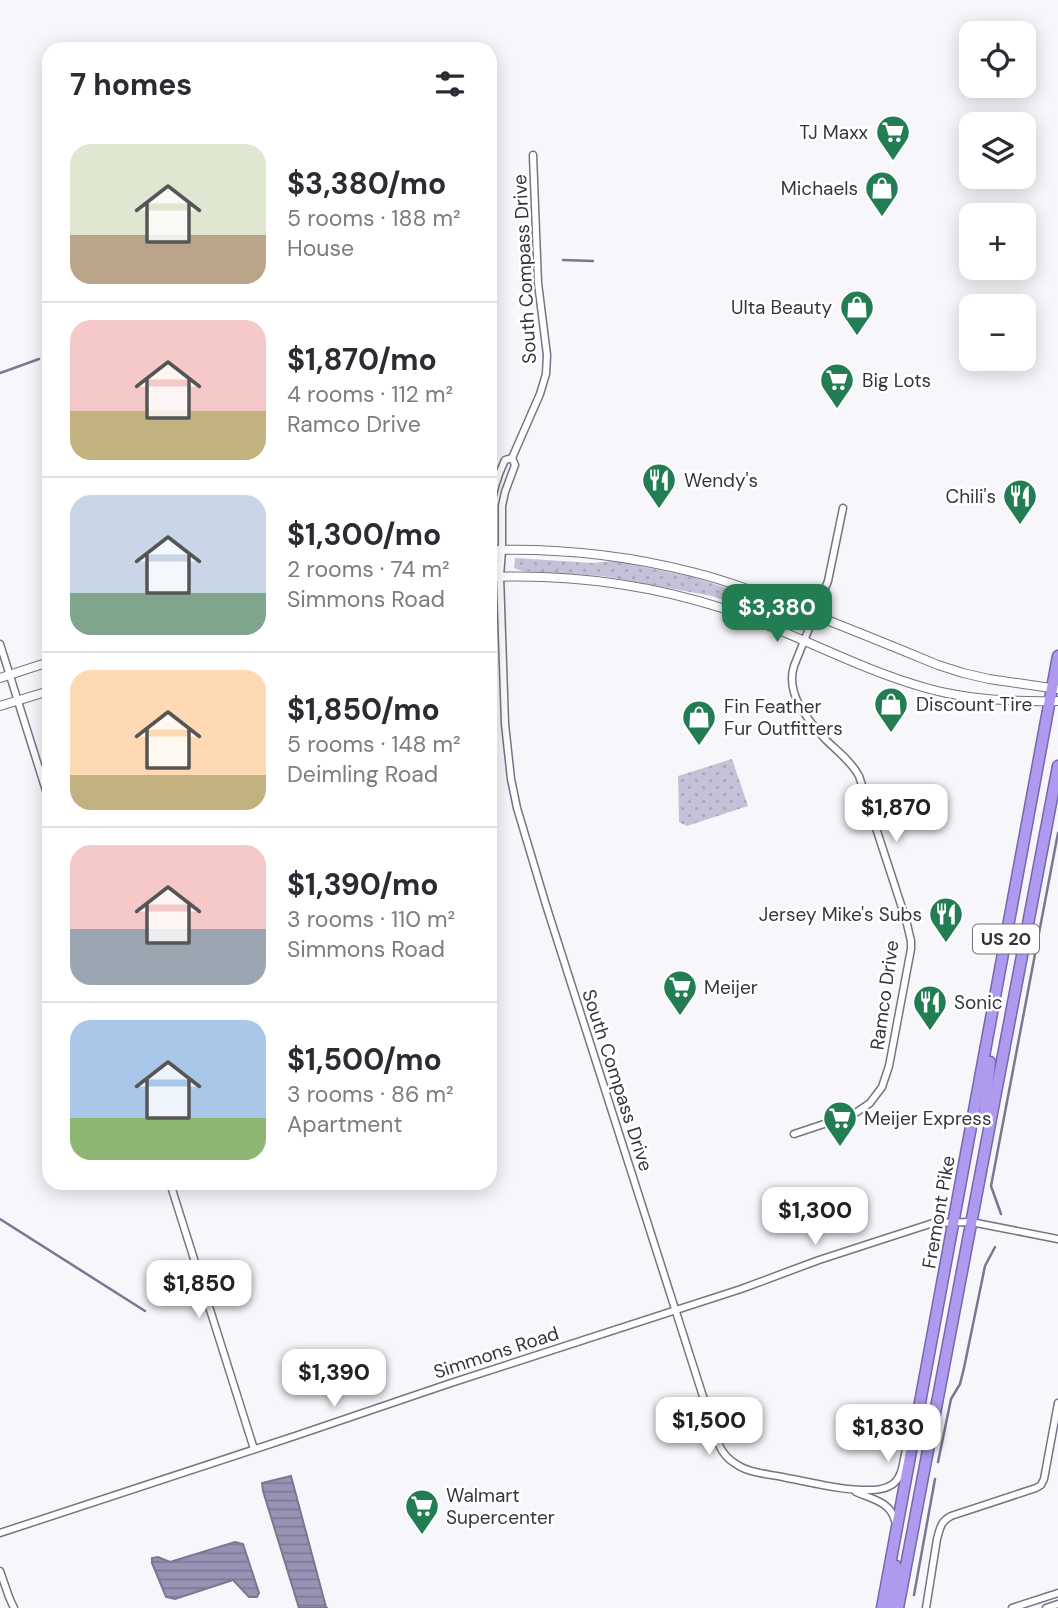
<!DOCTYPE html>
<meta charset="utf-8">
<style>
body{margin:0;font-family:"DM Sans",sans-serif;background:#f7f7f7;color:#2b2b33;height:100vh;display:flex;flex-direction:column;font-size:26px;white-space:nowrap}
*{box-sizing:border-box;margin:0}
p{font-size:23px;color:#7c7c81}
.icon{flex:none;width:38px;height:38px;fill:none;stroke:currentColor;stroke-width:2;stroke-linecap:round;stroke-linejoin:round}
.map{position:relative;flex:1;overflow:hidden}
.details{position:absolute;left:42px;top:42px;width:455px;height:1148px;display:flex;flex-direction:column;background:#fff;border-radius:21px;box-shadow:0 4px 18px #0003}
.details>*{flex:none}
.buttons{position:absolute;left:959px;top:21px;display:grid;gap:14px}
.buttons a{display:grid;place-items:center;width:77px;height:77px;border-radius:14px;background:#fff;box-shadow:0 4px 18px #0003;font-size:35px}
.price{position:absolute;translate:-50% -60px;padding:0 16px;border-radius:14px;background:#fff;color:#222;font-size:23px;line-height:46px;filter:drop-shadow(0 2px 4px #0008)}
.price::after{content:'';position:absolute;left:50%;top:42px;width:21px;height:16px;margin-left:-10px;background:inherit;clip-path:polygon(0 0,100% 0,50% 100%)}
.price.active{background:#227d52;color:#fff}
ul{padding:0;list-style:none}
li{display:flex;align-items:center;gap:21px;height:175px;padding:0 28px}
li+li{border-top:2px solid #e1e1e2}
li span{display:grid;place-items:center;flex:none;width:196px;height:140px;border-radius:21px;color:#555}
li>.icon{margin-inline-start:auto}
span .icon{width:84px;height:84px;fill:#fffc;stroke-width:1}
li b{font-size:30px}
h2{display:flex;justify-content:space-between;align-items:center;height:84px;padding:0 28px;font-size:30px}
.map>svg:first-child{display:block}
</style>
<div class="map">
<svg width="1058" height="1608" viewBox="0 0 1058 1608">
<defs>
<pattern id="grass-dots" width="8" height="8" patternUnits="userSpaceOnUse" patternTransform="scale(1.75)"><rect width="8" height="8" fill="#c4c1d8"/><path d="M2 2h.1M6 6h.1" fill="none" stroke="#a9a6ba" stroke-width="1.8" stroke-linecap="round"/></pattern>
<pattern id="water-rules" width="6" height="5" patternUnits="userSpaceOnUse" patternTransform="scale(1.75)"><rect width="6" height="5" fill="#9893b4"/><path d="M0 2.5h6" fill="none" stroke="#7d7994"/></pattern>
</defs>
<rect width="100%" height="100%" fill="#f6f6fb"/>
<g fill="url(#grass-dots)">
<polygon points="515,558 593,563 616,561 692,577 746,594 783,609 795,617 790,624 712,596 603,576 522,571 514,568"/>
<polygon points="732,759 748,806 687,826 679,822 678,776"/>
</g>
<g fill="url(#water-rules)" stroke="#7b7791" stroke-width="2">
<polygon points="291,1476 326,1607 327,1608 299,1608 263,1491 262,1483"/>
<polygon points="235,1542 243,1544 259,1593 257,1597 249,1597 233,1580 175,1599 166,1597 152,1563 152,1558 158,1557 170,1562"/>
</g>
<g fill="none" stroke-linecap="round" stroke-linejoin="round">
<g stroke="#7b7791" stroke-width="2.5">
<polyline points="563,260 593,261"/>
<polyline points="0,373 39,359"/>
<polyline points="1001,1214 991,1186 1058,833"/>
<polyline points="0,1219 145,1311"/>
<polyline points="938,1462 951,1399 960,1384 964,1368 985,1266 995,1247"/>
<polyline points="914,1595 935,1479"/>
</g>
<g stroke="#77738a" stroke-width="9">
<g id="minor">
<path d="M 533,155 L 538,283 L 547,355 L 546,374 L 540,394 L 512,458 L 515,465 L 505,492 L 502,506 L 502,550 L 500,576 L 505,724 L 511,779 L 517,808 L 546,905 L 715,1434 C 719,1447 724,1457 736,1464 C 750,1474 771,1474 787,1478 C 815,1483 844,1491 872,1490 C 879,1490 887,1488 893,1484 C 907,1473 901,1450 912,1436"/>
<path d="M 498,571 C 486,532 487,498 505,460 L 512,458"/>
<polyline points="0,644 49,800"/>
<path d="M 794,1134 L 854,1114 L 870,1103 L 882,1087 L 889,1066 L 911,949 L 911,941 L 906,920 L 859,776 C 851,761 837,751 825,739 C 808,720 785,694 794,666 L 828,581 L 843,508"/>
<polyline points="170,1183 254,1449"/>
<path d="M 856,1492 C 872,1499 891,1502 895,1521"/>
<polyline points="0,1533 295,1436 451,1383 741,1289 819,1260 933,1223 971,1222 1058,1239"/>
<polyline points="0,1571 9,1597 14,1608"/>
<path d="M 926,1608 L 937,1539 C 940,1528 941,1521 951,1516 L 1036,1488 L 1041,1485 L 1044,1479 L 1058,1403"/>
<polyline points="1012,1608 1058,1593"/>
<polyline points="1046,1608 1058,1604"/>
</g>
</g>
<g stroke="#77738a" stroke-width="10">
<g id="tertiary">
<path d="M 490,550 C 558,548 626,555 692,572 C 729,581 764,595 799,609 C 845,627 892,646 938,665 L 963,673 L 989,679 L 1058,689"/>
<polyline points="490,562 502,550"/>
<path d="M 490,577 C 569,574 647,584 722,608 C 791,631 855,668 926,688 C 968,700 1014,702 1058,701"/>
<polyline points="0,678 49,662"/>
<polyline points="0,706 49,691"/>
</g>
</g>
<g stroke="#7667ae" stroke-width="13">
<g id="trunk">
<polyline points="984,1116 990,1062"/>
<polyline points="882,1608 1058,656"/>
<polyline points="893,1608 890,1604 895,1583 896,1566"/>
<polyline points="898,1608 1058,766"/>
</g>
</g>
<use href="#minor" stroke="#fff" stroke-width="6"/>
<use href="#tertiary" stroke="#fff" stroke-width="8"/>
<use href="#trunk" stroke="#ae9bef" stroke-width="10"/>
</g>
<defs>
<g id="supermarket-pin" transform="scale(1.75)"><path d="M0 17L-7.5 6A9.5 9.5 0 1 1 7.5 6Z" fill="#227d52" stroke="#fff"/><path d="M-6-5.5h2.5l.6 2H6L4.5 2H-2.5L-4.4-4H-6ZM-1.5 3.2a1.3 1.3 0 1 0 .1 0ZM3 3.2a1.3 1.3 0 1 0 .1 0Z" fill="#fff"/></g>
<g id="shop-pin" transform="scale(1.75)"><path d="M0 17L-7.5 6A9.5 9.5 0 1 1 7.5 6Z" fill="#227d52" stroke="#fff"/><path d="M-5-2.5h2.3a2.7 3.5 0 0 1 5.4 0H5L5.5 6h-11ZM-1.5-2.5h3a1.5 2.3 0 0 0-3 0Z" fill="#fff"/></g>
<g id="restaurant-pin" transform="scale(1.75)"><path d="M0 17L-7.5 6A9.5 9.5 0 1 1 7.5 6Z" fill="#227d52" stroke="#fff"/><path d="M-5-6h1v4h1v-4h1v4h1v-4h1v5L-1.5 .5V6h-2V.5L-5-1ZM5-6V6H3V1.5H1.5Q1.5-4 5-6Z" fill="#fff"/></g>
</defs>
<g fill-rule="evenodd">
<use href="#supermarket-pin" x="893" y="132"/>
<use href="#shop-pin" x="882" y="188"/>
<use href="#shop-pin" x="857" y="307"/>
<use href="#supermarket-pin" x="837" y="380"/>
<use href="#restaurant-pin" x="659" y="480"/>
<use href="#restaurant-pin" x="1020" y="496"/>
<use href="#shop-pin" x="891" y="704"/>
<use href="#shop-pin" x="699" y="717"/>
<use href="#restaurant-pin" x="946" y="914"/>
<use href="#supermarket-pin" x="680" y="987"/>
<use href="#restaurant-pin" x="930" y="1002"/>
<use href="#supermarket-pin" x="840" y="1118"/>
<use href="#supermarket-pin" x="422" y="1506"/>
</g>
<g text-anchor="middle" stroke-width="5" stroke-linejoin="round" paint-order="stroke">
<rect fill="#fff" stroke="#727278" stroke-width="2" x="973" y="924.5" width="66" height="29" rx="5"/>
<g font-size="18" font-weight="bold" fill="#36353e">
<text x="1006" y="945">US 20</text>
</g>
<g font-size="19" fill="#36353e" stroke="#fff" text-anchor="start">
<text x="868" y="139" text-anchor="end">TJ Maxx</text>
<text x="858" y="195" text-anchor="end">Michaels</text>
<text x="832" y="314" text-anchor="end">Ulta Beauty</text>
<text x="862" y="387">Big Lots</text>
<text x="684" y="487">Wendy's</text>
<text x="996" y="503" text-anchor="end">Chili's</text>
<text x="916" y="711">Discount Tire</text>
<text x="724" y="713">Fin Feather<tspan x="724" dy="22">Fur Outfitters</tspan></text>
<text x="922" y="921" text-anchor="end">Jersey Mike's Subs</text>
<text x="704" y="994">Meijer</text>
<text x="954" y="1009">Sonic</text>
<text x="864" y="1125">Meijer Express</text>
<text x="446" y="1502">Walmart<tspan x="446" dy="22">Supercenter</tspan></text>
</g>
<g font-size="19" fill="#36353e" stroke="#fff">
<text transform="translate(524 269) rotate(-93)" y="7">South Compass Drive</text>
<text transform="translate(884 995) rotate(-82)" y="7">Ramco Drive</text>
<text transform="translate(618 1080) rotate(72)" y="7">South Compass Drive</text>
<text transform="translate(938 1212) rotate(-80)" y="7">Fremont Pike</text>
<text transform="translate(496 1352) rotate(-18)" y="7">Simmons Road</text>
</g>
</g>
</svg>
<div class="buttons">
<a><svg class="icon" aria-label="locate" viewBox="0 0 24 24"><circle cx="12" cy="12" r="6"/><path d="M12 2v4M12 18v4M2 12h4M18 12h4"/></svg></a>
<a><svg class="icon" aria-label="layers" viewBox="0 0 24 24"><path d="M12 4l9 5-9 5-9-5zM3 14l9 5 9-5"/></svg></a>
<a>+</a>
<a>−</a>
</div>
<b class="price active" style="left:777px;top:644px">$3,380</b>
<b class="price" style="left:896px;top:844px">$1,870</b>
<b class="price" style="left:815px;top:1247px">$1,300</b>
<b class="price" style="left:199px;top:1320px">$1,850</b>
<b class="price" style="left:334px;top:1409px">$1,390</b>
<b class="price" style="left:709px;top:1457px">$1,500</b>
<b class="price" style="left:888px;top:1464px">$1,830</b>
<section class="details">
<h2>7 homes<svg class="icon" aria-label="filters" viewBox="0 0 24 24"><path d="M4 7h16M4 17h16"/><circle cx="9" cy="7" r="2"/><circle cx="15" cy="17" r="2"/></svg></h2>
<ul>
<li><span style="background:linear-gradient(#dfe7d0 65%,#b9a48a 0)"><svg class="icon" aria-label="home" viewBox="0 0 24 24"><path d="M3 11l9-7 9 7M6 9v11h12V9"/></svg></span><div><b>$3,380/mo</b><p>5 rooms · 188 m²</p><p>House</p></div></li>
<li><span style="background:linear-gradient(#f6c9c9 65%,#c2b280 0)"><svg class="icon" aria-label="home" viewBox="0 0 24 24"><path d="M3 11l9-7 9 7M6 9v11h12V9"/></svg></span><div><b>$1,870/mo</b><p>4 rooms · 112 m²</p><p>Ramco Drive</p></div></li>
<li><span style="background:linear-gradient(#c9d6e8 70%,#7fa58c 0)"><svg class="icon" aria-label="home" viewBox="0 0 24 24"><path d="M3 11l9-7 9 7M6 9v11h12V9"/></svg></span><div><b>$1,300/mo</b><p>2 rooms · 74 m²</p><p>Simmons Road</p></div></li>
<li><span style="background:linear-gradient(#ffd9b3 75%,#c2b280 0)"><svg class="icon" aria-label="home" viewBox="0 0 24 24"><path d="M3 11l9-7 9 7M6 9v11h12V9"/></svg></span><div><b>$1,850/mo</b><p>5 rooms · 148 m²</p><p>Deimling Road</p></div></li>
<li><span style="background:linear-gradient(#f6c9c9 60%,#9aa5b1 0)"><svg class="icon" aria-label="home" viewBox="0 0 24 24"><path d="M3 11l9-7 9 7M6 9v11h12V9"/></svg></span><div><b>$1,390/mo</b><p>3 rooms · 110 m²</p><p>Simmons Road</p></div></li>
<li><span style="background:linear-gradient(#a9c7e8 70%,#8fb573 0)"><svg class="icon" aria-label="home" viewBox="0 0 24 24"><path d="M3 11l9-7 9 7M6 9v11h12V9"/></svg></span><div><b>$1,500/mo</b><p>3 rooms · 86 m²</p><p>Apartment</p></div></li>
</ul>
</section>
</div>
